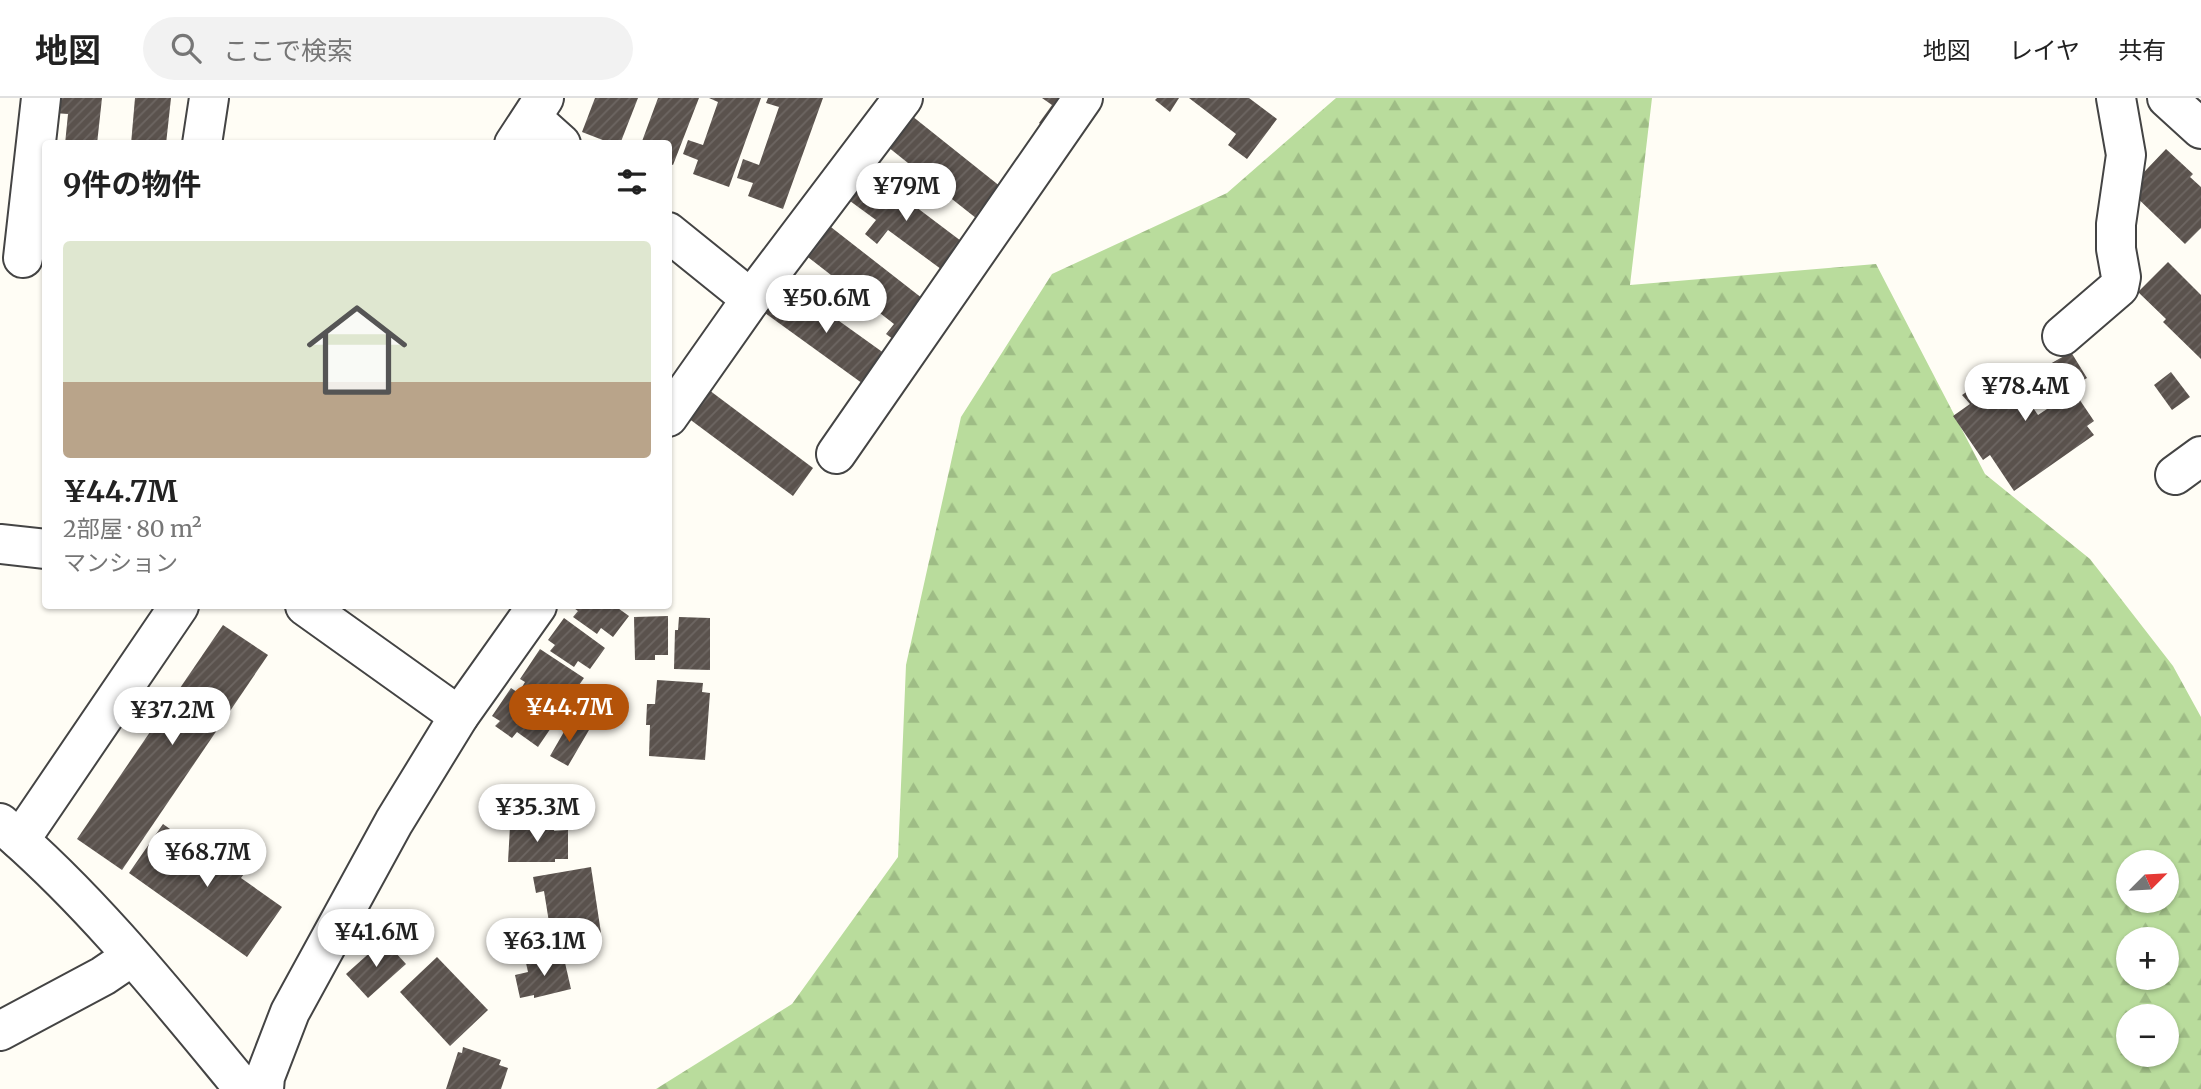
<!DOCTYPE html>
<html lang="ja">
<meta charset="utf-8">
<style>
body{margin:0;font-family:Merriweather,"Noto Sans JP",serif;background:#f2f2f2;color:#222;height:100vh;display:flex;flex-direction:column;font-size:26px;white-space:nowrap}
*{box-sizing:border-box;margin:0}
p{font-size:23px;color:#767676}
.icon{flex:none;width:38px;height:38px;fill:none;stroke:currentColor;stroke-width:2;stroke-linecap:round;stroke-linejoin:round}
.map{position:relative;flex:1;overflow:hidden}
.panel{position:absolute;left:42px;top:42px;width:630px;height:469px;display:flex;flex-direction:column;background:#fff;border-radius:7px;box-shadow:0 2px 5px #0004}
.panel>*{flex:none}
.needle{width:46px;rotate:66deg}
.buttons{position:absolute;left:2116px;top:752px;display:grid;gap:14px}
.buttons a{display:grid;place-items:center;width:63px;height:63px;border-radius:50%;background:#fff;box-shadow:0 2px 5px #0004;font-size:35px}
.price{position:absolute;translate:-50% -60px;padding:0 16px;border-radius:24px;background:#fff;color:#222;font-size:23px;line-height:46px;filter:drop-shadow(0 2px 4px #0008)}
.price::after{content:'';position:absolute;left:50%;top:42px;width:21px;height:16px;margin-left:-10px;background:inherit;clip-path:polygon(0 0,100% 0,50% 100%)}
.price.selected{background:#b45309;color:#fff}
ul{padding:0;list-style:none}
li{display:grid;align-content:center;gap:14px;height:371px;padding:0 21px}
li span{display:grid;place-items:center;height:217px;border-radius:7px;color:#555}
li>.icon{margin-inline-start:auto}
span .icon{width:126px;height:126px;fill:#fffc;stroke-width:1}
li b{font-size:30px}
h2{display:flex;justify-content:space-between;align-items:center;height:84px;padding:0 21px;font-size:30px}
header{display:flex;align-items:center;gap:42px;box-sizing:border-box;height:98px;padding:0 35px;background:#fff;border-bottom:2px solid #e0e0e0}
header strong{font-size:33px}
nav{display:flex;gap:38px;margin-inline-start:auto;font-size:24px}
.search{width:490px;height:63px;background:#f2f2f2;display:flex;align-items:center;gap:18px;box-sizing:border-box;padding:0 24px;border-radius:38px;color:#767676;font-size:26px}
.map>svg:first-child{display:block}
</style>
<header>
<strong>地図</strong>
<div class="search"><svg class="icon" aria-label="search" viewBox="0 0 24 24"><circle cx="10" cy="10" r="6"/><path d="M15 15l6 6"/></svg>ここで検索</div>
<nav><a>地図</a><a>レイヤ</a><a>共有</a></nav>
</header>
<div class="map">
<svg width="2201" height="991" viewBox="0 0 2201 991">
<defs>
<pattern id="forest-firs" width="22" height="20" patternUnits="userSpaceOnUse" patternTransform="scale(1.75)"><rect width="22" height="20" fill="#b9dc9c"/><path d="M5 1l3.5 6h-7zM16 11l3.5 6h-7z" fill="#9ebc85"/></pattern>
<pattern id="building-hatch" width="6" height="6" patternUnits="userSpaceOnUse" patternTransform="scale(1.75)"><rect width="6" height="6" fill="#5a524d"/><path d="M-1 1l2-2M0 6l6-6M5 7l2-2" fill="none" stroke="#6d6662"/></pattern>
</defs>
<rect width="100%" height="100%" fill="#fffdf5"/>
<path fill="url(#forest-firs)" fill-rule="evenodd" d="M 1336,0 L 1652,0 L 1630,187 L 1876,166 L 1985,376 L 2090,461 L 2173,568 L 2201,619 L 2201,991 L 656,991 L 792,906 L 898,759 L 906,567 L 961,319 L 1052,176 L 1227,95 ZM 2128,765 L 2166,765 L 2166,803 L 2128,803 ZM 2128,842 L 2166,842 L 2166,880 L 2128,880 ZM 2128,919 L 2166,919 L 2166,957 L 2128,957 Z"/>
<g fill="url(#building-hatch)">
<polygon points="56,0 102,0 97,46 65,46 68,16 54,15"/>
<polygon points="135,0 171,0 166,46 131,46"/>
<polygon points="595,0 638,0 620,46 613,46 582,34"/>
<polygon points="658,0 699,0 673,67 668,65 668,46 641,46"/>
<polygon points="709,0 761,0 729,89 693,76 698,62 683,56 688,42 703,47 718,4"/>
<polygon points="768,0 823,0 783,111 748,98 753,85 737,80 743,61 759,67 779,9 766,5"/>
<polygon points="1042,0 1069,0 1048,32 1039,25 1052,7"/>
<polygon points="1157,0 1179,0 1170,14 1155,2"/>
<polygon points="1189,0 1249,0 1277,21 1247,61 1228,47 1236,36"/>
<polygon points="912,18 1006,93 981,124 938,90 925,106 910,93 923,77 888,49"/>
<polygon points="2166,51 2193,76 2190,79 2201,89 2201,130 2185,146 2128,91"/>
<polygon points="871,75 965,146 945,174 888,132 877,146 865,136 876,122 850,103"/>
<polygon points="827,126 927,204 897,244 886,236 894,226 804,156"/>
<polygon points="2168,164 2201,197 2201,261 2163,224 2166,221 2138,194"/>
<polygon points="786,185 888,258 866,288 765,215"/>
<polygon points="2071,254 2087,280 2071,289 2094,323 2087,328 2094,337 2014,393 1990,357 1983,362 1953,318 1970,306 1962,297 2004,268 2038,317 2053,307 2050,303 2065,293 2050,266"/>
<polygon points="2171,274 2190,299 2172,312 2154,287"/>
<polygon points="709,292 813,370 793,398 688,320"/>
<polygon points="571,508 615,508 629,518 613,539 601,530 597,536 573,519 578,513"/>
<polygon points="668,518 668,557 655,557 655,562 635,562 634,519"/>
<polygon points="679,519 710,520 710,572 674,571 675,532 678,532"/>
<polygon points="564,520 605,550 590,571 578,563 574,569 550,553 555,547 548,542"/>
<polygon points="223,527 268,557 122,772 77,741"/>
<polygon points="540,551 584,580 563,610 543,596 539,602 522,589 525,584 520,581"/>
<polygon points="657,582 703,585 702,594 710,595 705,662 649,658 650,627 646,627 647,606 655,606"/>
<polygon points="511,590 557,621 538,649 517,634 512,640 495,628 500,623 492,618"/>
<polygon points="575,625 589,632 568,668 550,658 565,632 570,635"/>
<polygon points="163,726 215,763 226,747 252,765 241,780 282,809 247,859 129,775"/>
<polygon points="510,728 555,728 554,733 568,732 568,761 555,761 555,764 508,764"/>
<polygon points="591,769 601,835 552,843 544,793 536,795 533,779"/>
<polygon points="384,842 406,866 368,900 346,876"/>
<polygon points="563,856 571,891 534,900 534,897 520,900 515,877 528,874 526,865"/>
<polygon points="437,859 488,912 450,948 400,894"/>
<polygon points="463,949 501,962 499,967 508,970 501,991 446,991 458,954 462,955"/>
</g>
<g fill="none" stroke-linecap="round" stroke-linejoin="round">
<g stroke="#444" stroke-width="42">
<g id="minor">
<polyline points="2167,0 2201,31"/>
<polyline points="532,20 561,46"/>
<polyline points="202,46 209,0"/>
<polyline points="514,46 544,0"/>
<polyline points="668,134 751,201"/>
<polyline points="23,160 41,0"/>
<polyline points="2062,238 2119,189 2121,179 2116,151 2116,126 2126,57 2116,0"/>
<polyline points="668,319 751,201 903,0"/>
<polyline points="836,356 1083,0"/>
<polyline points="2175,377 2201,358"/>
<polyline points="0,446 46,451"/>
<polyline points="305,508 459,618"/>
<path d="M 0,725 C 91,802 168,899 244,991"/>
<polyline points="20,742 179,508"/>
<polyline points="0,933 103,878 131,859"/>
<polyline points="264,991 265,979 290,914 394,724 459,618 537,508"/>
</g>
</g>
<use href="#minor" stroke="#fff" stroke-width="38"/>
</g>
</svg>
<div class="buttons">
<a><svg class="needle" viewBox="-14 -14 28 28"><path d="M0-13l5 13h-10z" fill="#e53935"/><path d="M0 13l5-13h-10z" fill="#767676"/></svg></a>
<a>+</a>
<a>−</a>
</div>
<b class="price" style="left:906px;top:125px">¥79M</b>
<b class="price" style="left:826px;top:237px">¥50.6M</b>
<b class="price" style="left:2025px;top:325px">¥78.4M</b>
<b class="price selected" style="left:569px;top:646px">¥44.7M</b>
<b class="price" style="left:172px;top:649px">¥37.2M</b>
<b class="price" style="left:537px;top:746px">¥35.3M</b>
<b class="price" style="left:207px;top:791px">¥68.7M</b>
<b class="price" style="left:376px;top:871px">¥41.6M</b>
<b class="price" style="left:544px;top:880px">¥63.1M</b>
<section class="panel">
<h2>9件の物件<svg class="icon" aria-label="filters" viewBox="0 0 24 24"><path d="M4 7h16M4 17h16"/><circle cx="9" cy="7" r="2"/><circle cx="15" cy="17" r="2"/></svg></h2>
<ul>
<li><span style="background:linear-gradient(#dfe7d0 65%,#b9a48a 0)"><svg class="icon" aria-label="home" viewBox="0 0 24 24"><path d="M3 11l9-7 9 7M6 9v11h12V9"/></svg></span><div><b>¥44.7M</b><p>2部屋 · 80 m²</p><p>マンション</p></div></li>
</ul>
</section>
</div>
